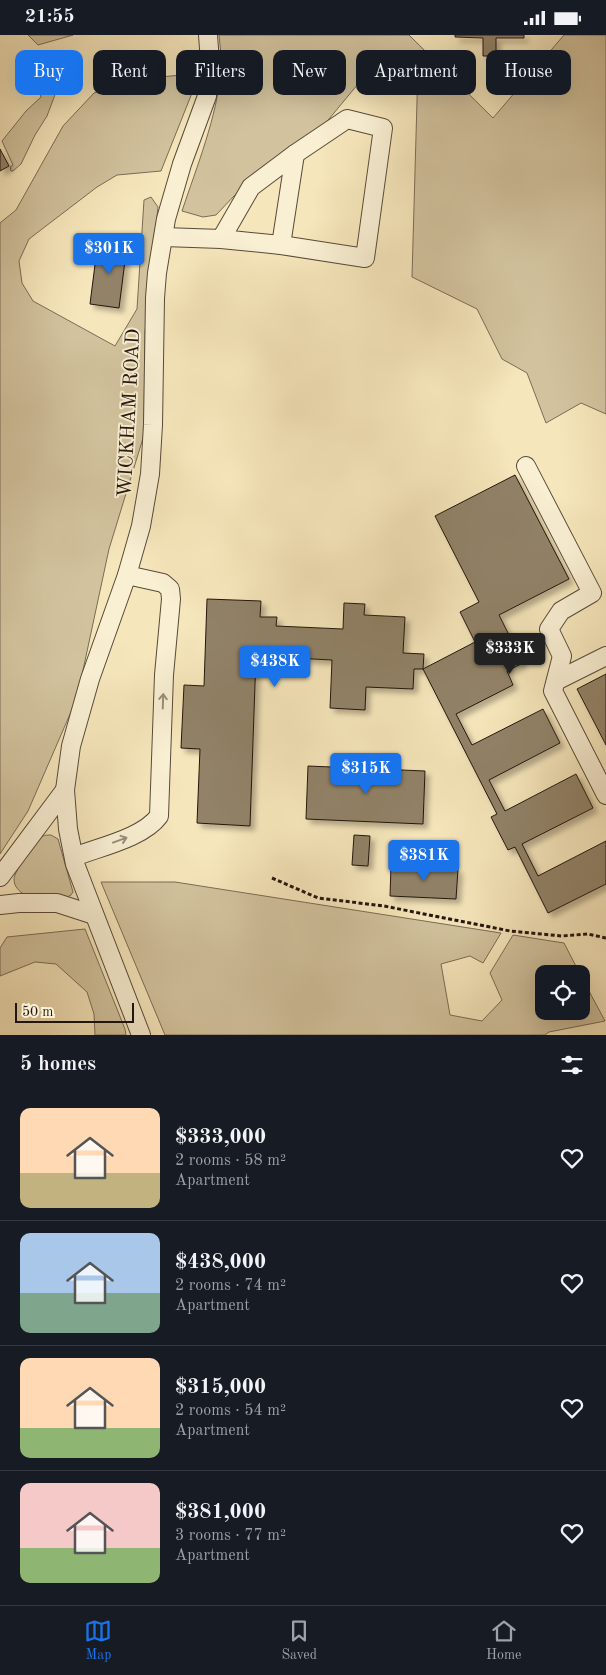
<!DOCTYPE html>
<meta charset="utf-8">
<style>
body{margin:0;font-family:"Old Standard TT",serif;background:#20242c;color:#f1f3f6;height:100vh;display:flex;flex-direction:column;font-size:19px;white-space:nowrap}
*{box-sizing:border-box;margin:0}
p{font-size:16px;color:#9ea1a6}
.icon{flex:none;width:28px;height:28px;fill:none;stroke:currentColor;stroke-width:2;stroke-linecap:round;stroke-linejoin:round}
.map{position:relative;height:1000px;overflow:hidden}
.sheet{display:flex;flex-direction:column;background:#171b24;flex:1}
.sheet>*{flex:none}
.guide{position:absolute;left:15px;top:15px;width:576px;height:45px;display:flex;gap:10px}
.tools{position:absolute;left:535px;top:930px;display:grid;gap:10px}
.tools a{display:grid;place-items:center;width:55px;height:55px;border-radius:10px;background:#171b24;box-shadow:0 5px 20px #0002;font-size:25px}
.scale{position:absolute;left:15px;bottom:12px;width:119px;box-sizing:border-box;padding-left:5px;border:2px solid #23160e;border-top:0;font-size:14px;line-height:18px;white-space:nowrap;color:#23160e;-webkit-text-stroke:4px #f9efd3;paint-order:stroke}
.price{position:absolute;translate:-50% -42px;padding:0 11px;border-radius:5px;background:#1a73e8;color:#fff;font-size:16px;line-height:32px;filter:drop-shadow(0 1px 2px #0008)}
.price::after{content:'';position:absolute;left:50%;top:30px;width:15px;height:11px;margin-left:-8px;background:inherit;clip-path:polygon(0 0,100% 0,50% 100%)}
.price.active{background:#222;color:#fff}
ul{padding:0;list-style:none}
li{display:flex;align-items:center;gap:15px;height:125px;padding:0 20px}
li+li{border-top:1px solid #363941}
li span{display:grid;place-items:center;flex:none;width:140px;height:100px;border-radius:10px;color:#555}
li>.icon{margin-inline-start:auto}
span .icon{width:60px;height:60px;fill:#fffc;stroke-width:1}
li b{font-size:21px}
h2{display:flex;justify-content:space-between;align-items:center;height:60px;padding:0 20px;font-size:21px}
.chip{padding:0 18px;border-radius:10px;background:#171b24;box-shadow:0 5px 20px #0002;font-size:18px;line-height:45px}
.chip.active{background:#1a73e8;color:#fff}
.status{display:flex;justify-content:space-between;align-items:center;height:35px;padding:0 25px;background:#171b24;direction:ltr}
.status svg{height:14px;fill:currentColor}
.tabs{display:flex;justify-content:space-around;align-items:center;height:70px;border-top:1px solid #363941;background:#171b24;font-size:14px;color:#9ea1a6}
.tabs a{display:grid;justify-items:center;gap:2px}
.tabs .active{color:#1a73e8}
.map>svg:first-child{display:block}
</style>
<div class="status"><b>21:55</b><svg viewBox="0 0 49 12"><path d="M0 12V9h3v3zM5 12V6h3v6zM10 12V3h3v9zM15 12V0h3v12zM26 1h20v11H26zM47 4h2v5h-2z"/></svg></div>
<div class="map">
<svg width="606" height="1000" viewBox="0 0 606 1000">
<defs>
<filter id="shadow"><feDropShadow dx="4.5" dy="4.5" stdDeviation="2.5" flood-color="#0004"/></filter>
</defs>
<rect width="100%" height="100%" fill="#f6e6bb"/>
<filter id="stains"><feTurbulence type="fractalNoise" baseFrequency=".004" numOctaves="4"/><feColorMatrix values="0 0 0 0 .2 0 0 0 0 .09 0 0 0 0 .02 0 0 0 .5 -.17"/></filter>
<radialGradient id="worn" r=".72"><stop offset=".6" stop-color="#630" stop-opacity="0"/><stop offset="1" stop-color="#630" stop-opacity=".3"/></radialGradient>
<g fill="#d2c39e" stroke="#7a6c56">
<polygon points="28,0 73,0 38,10"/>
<path d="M 219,0 L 409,0 L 493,83 L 564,0 L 606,0 L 606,379 L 581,368 L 546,388 L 527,338 L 502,324 L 477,274 L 412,242 L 418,31 L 387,29 L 372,37 L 358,49 L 324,90 L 254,140 L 216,180 L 203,182 L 182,176 C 197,131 217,82 221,35 C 222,24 220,11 219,0 Z"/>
<polygon points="182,40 192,58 161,136 117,140 97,152 29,204 19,226 22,248 33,266 115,311 137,274 144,165 151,162 158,172 145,297 144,400 109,514 77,663 28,776 0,819 0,188 16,175 63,91 94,58 137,44"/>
<polygon points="50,51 56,57 47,81 35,100 21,129 13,136 11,136 10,132 13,130 2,106 26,76 41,62 40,58"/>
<path d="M 51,800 L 58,804 L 73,857 L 71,860 L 67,862 L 25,860 C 19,856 14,852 14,844 C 14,837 36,804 43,801 C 44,800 49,800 51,800 Z"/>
<polygon points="101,847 175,847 501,898 483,928 470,921 441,929 450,980 482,986 502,965 490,938 513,900 564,908 580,939 544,939 544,976 581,976 581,941 605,986 549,997 545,1000 165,1000"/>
<polygon points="85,894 125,994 126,1000 95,1000 94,979 87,957 56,929 35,927 0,941 0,913 7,902"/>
</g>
<g fill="#918268" stroke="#23160e" filter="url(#shadow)">
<polygon points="455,0 524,0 524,3 496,3 496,21 483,21 483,3 455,2"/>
<polygon points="0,114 9,131 0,136"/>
<polygon points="98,206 127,210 119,273 90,269"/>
<polygon points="515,440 569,544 499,580 523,628 507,636 513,650 456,679 472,710 543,674 560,708 489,745 505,776 576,739 593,773 522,809 538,841 606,806 606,849 548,878 515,812 508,815 491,782 497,779 423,634 475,607 460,577 479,567 435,481"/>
<polygon points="207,564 261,566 260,582 277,582 276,591 343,594 344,568 365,569 364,580 405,582 403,618 424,619 423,634 414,634 413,654 366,652 365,675 330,673 332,625 256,621 250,791 197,788 200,714 181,713 184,650 204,651"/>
<polygon points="606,639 606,710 577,654"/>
<polygon points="308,731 425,736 423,789 306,784"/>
<polygon points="354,800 370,801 368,831 352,830"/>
<polygon points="391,831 458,834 456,864 390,861"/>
</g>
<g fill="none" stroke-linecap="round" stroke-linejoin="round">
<g stroke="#584a39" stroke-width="20">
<g id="minor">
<polyline points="164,202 221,204 251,152 295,119 347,84 383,93 365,223 281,210 221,204"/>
<polyline points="281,210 295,119"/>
<polyline points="526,431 592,558 561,576 549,594 562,621 553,656 606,760"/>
<polyline points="556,646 606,621"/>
<path d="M 74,822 C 99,812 143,803 159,781 L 164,640 L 171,564 L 170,554 L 163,548 L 127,540"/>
<polyline points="0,842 65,755"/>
<polyline points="0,870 19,868 57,868 94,880"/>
<polyline points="141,1000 75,829 68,794 65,755 71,711 90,644 127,540 141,491 150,439 153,390 155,263 157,238 166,184 182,129 207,61 210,27 208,0"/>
</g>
</g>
<polyline stroke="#23160e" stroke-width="3" stroke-dasharray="4 2.5" stroke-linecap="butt" points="272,843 318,863 384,871 510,896 562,901 588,899 606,903"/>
<use href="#minor" stroke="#f9efd3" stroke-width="18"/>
</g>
<defs><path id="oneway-shaft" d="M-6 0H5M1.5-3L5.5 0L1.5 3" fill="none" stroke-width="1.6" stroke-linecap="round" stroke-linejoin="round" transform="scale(1.25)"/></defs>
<g stroke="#998d7a">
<use href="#oneway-shaft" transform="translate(163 666) rotate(-88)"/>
<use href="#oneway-shaft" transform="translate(120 805) rotate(-20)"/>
</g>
<g text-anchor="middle" stroke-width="4" stroke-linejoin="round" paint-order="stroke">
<g font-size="20" fill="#23160e" stroke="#f9efd3">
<text transform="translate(128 378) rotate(-87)" y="7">WICKHAM ROAD</text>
</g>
</g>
<rect width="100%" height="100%" filter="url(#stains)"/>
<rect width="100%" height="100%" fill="url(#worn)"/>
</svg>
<div class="tools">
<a><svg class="icon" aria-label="locate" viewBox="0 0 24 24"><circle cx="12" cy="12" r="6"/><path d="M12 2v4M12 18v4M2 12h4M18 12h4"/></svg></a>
</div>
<div class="scale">50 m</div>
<b class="price" style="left:109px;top:240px">$301K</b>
<b class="price active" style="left:510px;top:640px">$333K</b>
<b class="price" style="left:275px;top:653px">$438K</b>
<b class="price" style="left:366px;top:760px">$315K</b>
<b class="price" style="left:424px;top:847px">$381K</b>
<div class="guide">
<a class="chip active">Buy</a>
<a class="chip">Rent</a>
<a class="chip">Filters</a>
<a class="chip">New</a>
<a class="chip">Apartment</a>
<a class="chip">House</a>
</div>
</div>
<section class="sheet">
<h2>5 homes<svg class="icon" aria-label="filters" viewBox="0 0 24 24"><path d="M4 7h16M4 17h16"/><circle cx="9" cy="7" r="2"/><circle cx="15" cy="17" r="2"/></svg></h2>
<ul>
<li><span style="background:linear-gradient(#ffd9b3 65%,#c2b280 0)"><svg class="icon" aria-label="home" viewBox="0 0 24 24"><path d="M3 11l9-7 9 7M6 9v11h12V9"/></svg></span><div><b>$333,000</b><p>2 rooms · 58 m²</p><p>Apartment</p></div><svg class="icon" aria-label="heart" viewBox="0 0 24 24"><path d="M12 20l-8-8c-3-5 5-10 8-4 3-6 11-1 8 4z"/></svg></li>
<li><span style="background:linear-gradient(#a9c7e8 60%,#7fa58c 0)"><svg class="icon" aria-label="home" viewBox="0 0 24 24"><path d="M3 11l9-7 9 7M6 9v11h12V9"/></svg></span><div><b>$438,000</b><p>2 rooms · 74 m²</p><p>Apartment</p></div><svg class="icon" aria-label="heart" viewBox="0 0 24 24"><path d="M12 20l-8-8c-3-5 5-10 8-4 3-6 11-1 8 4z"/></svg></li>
<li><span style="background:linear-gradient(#ffd9b3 70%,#8fb573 0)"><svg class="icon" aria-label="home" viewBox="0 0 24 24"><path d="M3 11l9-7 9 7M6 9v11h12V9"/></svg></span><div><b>$315,000</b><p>2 rooms · 54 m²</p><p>Apartment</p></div><svg class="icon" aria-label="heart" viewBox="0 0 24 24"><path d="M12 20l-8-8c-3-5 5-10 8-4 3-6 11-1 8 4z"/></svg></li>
<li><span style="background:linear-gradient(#f6c9c9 65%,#8fb573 0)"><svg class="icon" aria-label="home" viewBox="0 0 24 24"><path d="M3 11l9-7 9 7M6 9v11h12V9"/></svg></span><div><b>$381,000</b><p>3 rooms · 77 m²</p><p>Apartment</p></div><svg class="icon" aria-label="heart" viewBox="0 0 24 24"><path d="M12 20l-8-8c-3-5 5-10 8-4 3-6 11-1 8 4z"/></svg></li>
</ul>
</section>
<nav class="tabs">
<a class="active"><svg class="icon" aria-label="map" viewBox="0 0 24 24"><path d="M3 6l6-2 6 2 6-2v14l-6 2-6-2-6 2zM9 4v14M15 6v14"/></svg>Map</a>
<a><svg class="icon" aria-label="saved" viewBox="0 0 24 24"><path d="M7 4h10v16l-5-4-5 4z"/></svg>Saved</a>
<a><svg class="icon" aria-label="home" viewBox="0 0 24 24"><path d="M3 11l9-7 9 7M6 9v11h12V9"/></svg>Home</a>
</nav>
